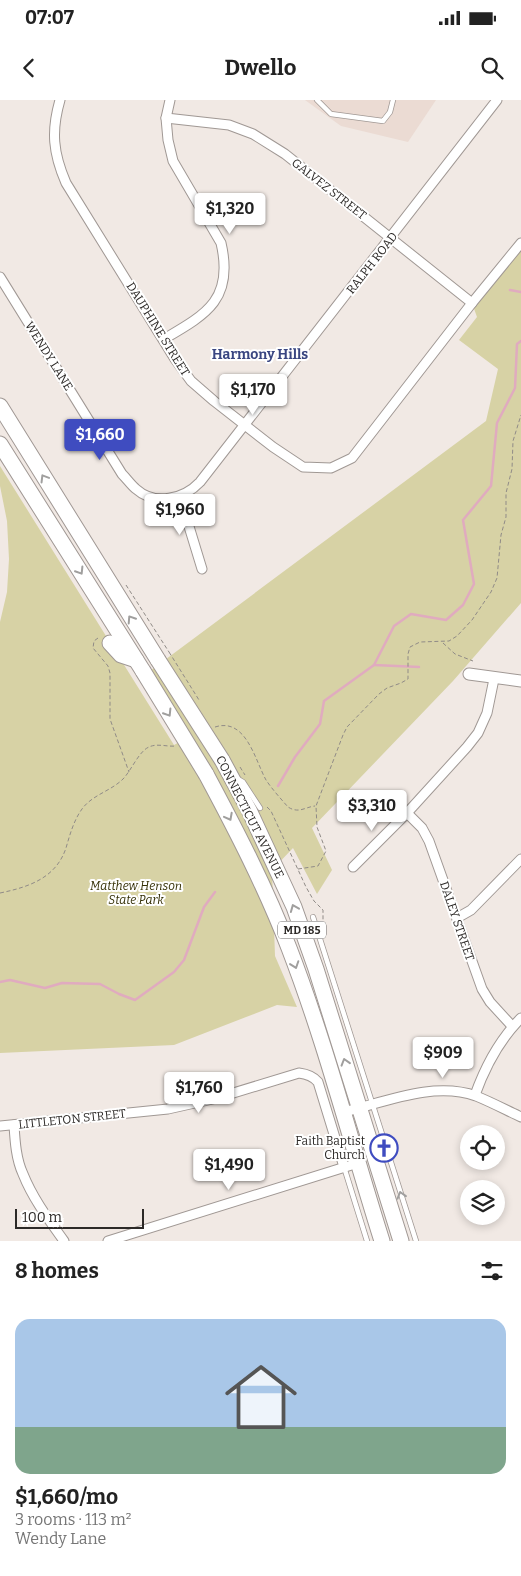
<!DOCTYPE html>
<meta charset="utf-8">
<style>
body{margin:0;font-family:Bitter,serif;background:#f6f6f6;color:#222;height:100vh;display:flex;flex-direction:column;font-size:19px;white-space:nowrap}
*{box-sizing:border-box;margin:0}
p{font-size:16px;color:#767676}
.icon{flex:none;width:28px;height:28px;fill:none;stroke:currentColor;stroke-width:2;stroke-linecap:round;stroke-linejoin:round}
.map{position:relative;height:1141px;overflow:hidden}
.sheet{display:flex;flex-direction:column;background:#fff;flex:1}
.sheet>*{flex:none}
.tools{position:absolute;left:460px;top:1025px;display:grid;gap:10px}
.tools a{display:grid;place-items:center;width:45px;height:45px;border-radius:50%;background:#fff;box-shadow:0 2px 8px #0003;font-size:25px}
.scale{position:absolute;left:15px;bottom:12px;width:129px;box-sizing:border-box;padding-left:5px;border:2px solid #2c2927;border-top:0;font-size:14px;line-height:18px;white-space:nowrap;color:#2c2927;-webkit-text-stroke:4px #fff;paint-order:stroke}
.price{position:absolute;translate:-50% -42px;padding:0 11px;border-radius:5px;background:#fff;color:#222;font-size:16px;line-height:32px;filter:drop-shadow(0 1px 2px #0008)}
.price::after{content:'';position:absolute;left:50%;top:30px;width:15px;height:11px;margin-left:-8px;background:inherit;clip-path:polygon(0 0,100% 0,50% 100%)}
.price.on{background:#3f4cc0;color:#fff}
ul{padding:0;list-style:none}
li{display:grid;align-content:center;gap:10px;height:265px;padding:0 15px}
li span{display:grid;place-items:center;height:155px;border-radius:15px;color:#555}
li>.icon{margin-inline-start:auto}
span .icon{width:90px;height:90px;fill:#fffc;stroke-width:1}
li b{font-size:21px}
h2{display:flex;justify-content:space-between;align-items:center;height:60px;padding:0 15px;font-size:21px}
.status{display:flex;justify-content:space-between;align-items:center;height:35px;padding:0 25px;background:#fff;direction:ltr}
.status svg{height:14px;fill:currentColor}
header{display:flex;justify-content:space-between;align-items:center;height:65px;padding:0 15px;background:#fff;font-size:22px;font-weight:700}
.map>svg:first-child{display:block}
</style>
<div class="status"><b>07:07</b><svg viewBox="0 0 49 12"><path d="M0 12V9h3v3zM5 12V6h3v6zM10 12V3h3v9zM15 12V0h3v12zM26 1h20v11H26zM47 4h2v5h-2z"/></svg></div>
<header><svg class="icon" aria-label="back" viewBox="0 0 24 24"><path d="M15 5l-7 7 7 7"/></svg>Dwello<svg class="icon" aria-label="search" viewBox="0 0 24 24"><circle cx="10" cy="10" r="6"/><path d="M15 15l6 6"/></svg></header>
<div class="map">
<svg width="521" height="1141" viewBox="0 0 521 1141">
<rect width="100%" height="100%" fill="#f1e9e4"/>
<polygon fill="#ebdbd3" points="305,0 436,0 408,42 341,26"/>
<polygon fill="#d7d2a5" points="521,143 521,503 453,581 312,728 332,770 317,794 293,748 272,770 275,856 297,907 277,905 174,945 0,953 0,522 7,492 9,459 7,421 0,386 0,366 174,645 190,636 150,571 486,321 498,269 459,240 477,217 472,203"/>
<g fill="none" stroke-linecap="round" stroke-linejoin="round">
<g stroke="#e0abbf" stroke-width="2.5">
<polyline points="510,190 521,192"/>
<polyline points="374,565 419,567"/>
<polyline points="278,686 295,657 320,624 324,601 374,565 394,526 411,514 446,520 463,505 474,484 463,420 491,386 497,323 515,288 517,244 521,241"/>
<polyline points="0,882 10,880 45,888 62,883 100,884 119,894 135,900 174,872 184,860 204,807 215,792"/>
</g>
<g stroke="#a09894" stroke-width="6">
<g id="service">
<polyline points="317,0 331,14 383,21 390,12 393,0"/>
<polyline points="238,679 243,682 260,708"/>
<polyline points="313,817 416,1141"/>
<polyline points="344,1067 367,1141"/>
</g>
</g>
<g stroke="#a09894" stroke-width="11">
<g id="minor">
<path d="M 60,0 C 51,31 53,53 66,83 L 175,259 L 191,281 L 214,301 L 273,347 L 303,367 L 331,368 L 352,358 L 472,203 L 521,143"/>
<polyline points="166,18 229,25 253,34 285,54 472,203"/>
<path d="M 0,177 L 122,374 C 127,379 131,385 136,389 C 155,406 184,399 200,382 L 497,0"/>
<path d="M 164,239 C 207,214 234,199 221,143 L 173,61 L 168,40 L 166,18 L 170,0"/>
<polyline points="180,397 202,469"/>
<polyline points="407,713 422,728 429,741 482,889 490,902 512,926"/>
<polyline points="353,767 407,713 467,647 478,633 487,613 494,579"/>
<polyline points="457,818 471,810 521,759"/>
<path d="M 475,995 C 485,967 500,939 521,918"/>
<path d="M 344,1012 C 385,1002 434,981 476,996 C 491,1002 506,1010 521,1017"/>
<path d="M 14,1025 C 15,1041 16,1059 23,1074 C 33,1099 49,1120 64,1141"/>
<path d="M 0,1026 L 168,1009 L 217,998 L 299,973 C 307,974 313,976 318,982 L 344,1067"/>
<polyline points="108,1141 358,1063"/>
</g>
</g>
<g stroke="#a09894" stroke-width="13">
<polyline id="tertiary" points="469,574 521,581"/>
</g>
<g stroke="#a09894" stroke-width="17">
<g id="primary">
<polyline points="0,306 158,560"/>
<polyline points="0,344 143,571"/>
<polyline points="110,543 121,555 136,560"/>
<polyline points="222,660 249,710 294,807 316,869 401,1141"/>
<path d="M 206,674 C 236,730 266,788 289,848 C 326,944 351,1043 382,1141"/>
</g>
</g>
<g stroke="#908b87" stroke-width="1" stroke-dasharray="4 2.5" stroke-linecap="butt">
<polyline points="126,485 169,552"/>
<polyline points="98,538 94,541 93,548 108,566 110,573 110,619 129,672"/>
<polyline points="443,543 455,554 473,561"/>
<path d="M 215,627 C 246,617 255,660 266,680 C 272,689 281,699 288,707 C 299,714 305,707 315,706"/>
<polyline points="240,667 245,675"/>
<polyline points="267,707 271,711 306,787 314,801 323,810 323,822"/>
<polyline points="298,769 318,766 326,751 317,727 316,706 343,635 347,627 379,594 387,588 401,583 408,579 408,554 410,547 420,542 449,541 457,536 472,520 491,492 497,478 501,435 506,417 506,393 512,369 513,341 521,315"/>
<path d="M 0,793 C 29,787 56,778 66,748 C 70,734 74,720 82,709 C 92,695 111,691 123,679 C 131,671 139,651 149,647 C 157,643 167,647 176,646"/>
</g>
<use href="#service" stroke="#fff" stroke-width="4.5"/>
<use href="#minor" stroke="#fff" stroke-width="9"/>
<use href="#tertiary" stroke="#fff" stroke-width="11"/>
<use href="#primary" stroke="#fff" stroke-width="15"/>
<g stroke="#a09894" stroke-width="17" stroke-linecap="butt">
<g id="primary-bridge">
<polyline points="158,560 222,660"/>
<polyline points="143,571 206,674"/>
</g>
</g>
<polyline stroke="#908b87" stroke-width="1" stroke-dasharray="4 2.5" stroke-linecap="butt" points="169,552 199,600"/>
<use href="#primary-bridge" stroke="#fff" stroke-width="15"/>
</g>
<defs><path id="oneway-chevron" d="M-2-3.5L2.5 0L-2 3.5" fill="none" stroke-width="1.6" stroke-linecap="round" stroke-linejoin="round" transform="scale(1.25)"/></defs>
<g stroke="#a09f9e">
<use href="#oneway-chevron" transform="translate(44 378) rotate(-121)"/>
<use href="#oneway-chevron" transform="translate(80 471) rotate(58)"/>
<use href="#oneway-chevron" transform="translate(131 519) rotate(-123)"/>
<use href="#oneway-chevron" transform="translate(168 613) rotate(58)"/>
<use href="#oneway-chevron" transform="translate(229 717) rotate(62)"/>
<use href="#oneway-chevron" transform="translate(294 808) rotate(-112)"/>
<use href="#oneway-chevron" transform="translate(295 865) rotate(71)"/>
<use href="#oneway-chevron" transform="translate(345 962) rotate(-107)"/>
<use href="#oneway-chevron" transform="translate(401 1095) rotate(-107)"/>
</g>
<defs>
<g id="church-ring" transform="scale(1.4375)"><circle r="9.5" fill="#fff" stroke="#3f4cc0" stroke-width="1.5"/><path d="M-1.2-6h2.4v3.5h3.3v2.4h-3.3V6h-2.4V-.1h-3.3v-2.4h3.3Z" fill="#3f4cc0"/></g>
</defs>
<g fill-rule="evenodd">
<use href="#church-ring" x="384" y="1048"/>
</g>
<g text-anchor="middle" stroke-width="4" stroke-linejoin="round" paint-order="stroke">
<rect fill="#fff" stroke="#6b6968" stroke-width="1" x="278" y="821.5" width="48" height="17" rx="4"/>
<g font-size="11" font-weight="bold" fill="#2c2927">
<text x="302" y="834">MD 185</text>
</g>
<g font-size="12" fill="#2c2927" stroke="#fff">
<text transform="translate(329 89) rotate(38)" y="4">GALVEZ STREET</text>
<text transform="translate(372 163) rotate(-52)" y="4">RALPH ROAD</text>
<text transform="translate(158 229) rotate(58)" y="4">DAUPHINE STREET</text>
<text transform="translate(49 256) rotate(58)" y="4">WENDY LANE</text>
<text transform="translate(250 717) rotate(63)" y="4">CONNECTICUT AVENUE</text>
<text transform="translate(457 821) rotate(71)" y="4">DALEY STREET</text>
<text transform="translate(72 1019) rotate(-6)" y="4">LITTLETON STREET</text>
</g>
<g font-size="12" font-style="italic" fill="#332e04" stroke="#fff">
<text x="136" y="790">Matthew Henson<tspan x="136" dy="14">State Park</tspan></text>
</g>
<g font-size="12" fill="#2c2927" stroke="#fff" text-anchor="end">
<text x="365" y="1045">Faith Baptist<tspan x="365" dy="14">Church</tspan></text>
</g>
<g font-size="14" font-weight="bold" fill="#3a4681" stroke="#fff">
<text x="260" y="259">Harmony Hills</text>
</g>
</g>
</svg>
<div class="tools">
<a><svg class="icon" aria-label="locate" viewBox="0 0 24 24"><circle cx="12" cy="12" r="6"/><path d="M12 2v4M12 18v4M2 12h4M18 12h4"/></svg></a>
<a><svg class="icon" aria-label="layers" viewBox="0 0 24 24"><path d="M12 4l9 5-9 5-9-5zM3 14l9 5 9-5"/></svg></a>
</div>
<div class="scale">100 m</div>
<b class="price" style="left:230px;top:135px">$1,320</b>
<b class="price" style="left:253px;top:316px">$1,170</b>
<b class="price on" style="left:100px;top:361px">$1,660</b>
<b class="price" style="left:180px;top:436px">$1,960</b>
<b class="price" style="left:372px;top:732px">$3,310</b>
<b class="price" style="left:443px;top:979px">$909</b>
<b class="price" style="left:199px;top:1014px">$1,760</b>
<b class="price" style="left:229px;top:1091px">$1,490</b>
</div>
<section class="sheet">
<h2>8 homes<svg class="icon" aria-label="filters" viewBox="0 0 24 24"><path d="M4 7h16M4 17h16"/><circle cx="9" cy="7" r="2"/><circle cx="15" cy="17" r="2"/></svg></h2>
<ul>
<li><span style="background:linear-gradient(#a9c7e8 70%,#7fa58c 0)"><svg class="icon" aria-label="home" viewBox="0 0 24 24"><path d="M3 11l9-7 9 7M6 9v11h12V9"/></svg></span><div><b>$1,660/mo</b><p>3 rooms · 113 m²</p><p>Wendy Lane</p></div></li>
</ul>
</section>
